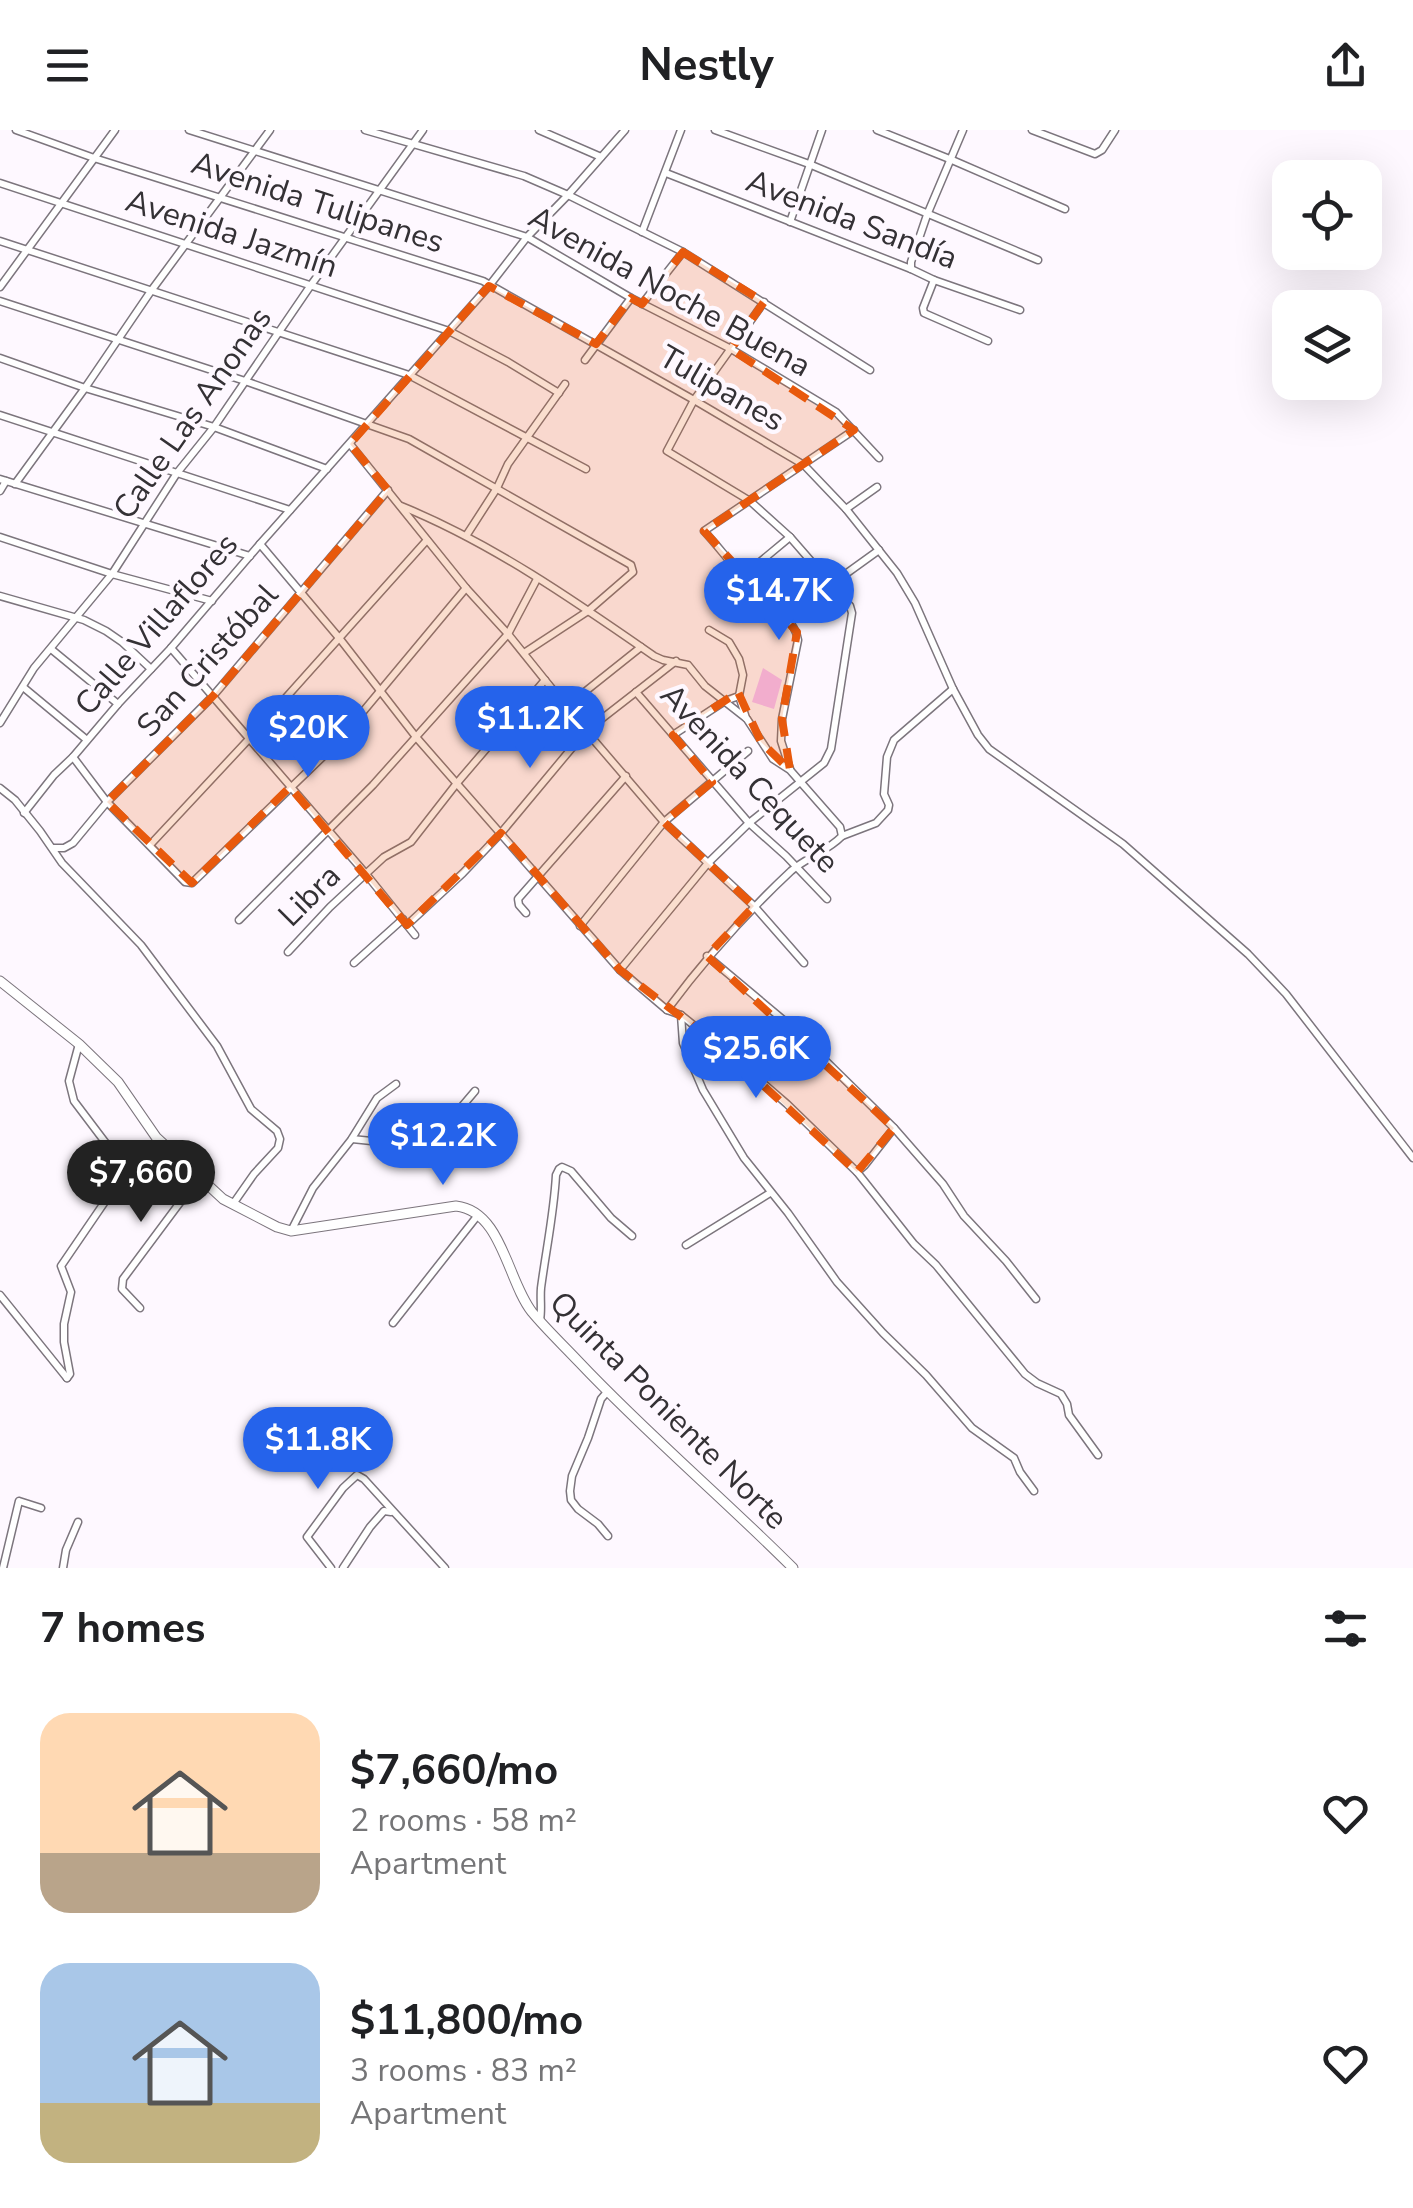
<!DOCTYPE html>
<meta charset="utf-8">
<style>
body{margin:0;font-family:"Nunito Sans",sans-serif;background:#f2f2f2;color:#202124;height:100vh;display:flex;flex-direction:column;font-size:38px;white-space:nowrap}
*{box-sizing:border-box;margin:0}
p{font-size:32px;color:#757577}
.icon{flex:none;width:55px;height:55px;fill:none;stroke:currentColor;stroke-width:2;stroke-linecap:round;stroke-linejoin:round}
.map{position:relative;height:1438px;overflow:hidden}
.drawer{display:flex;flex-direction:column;background:#fff;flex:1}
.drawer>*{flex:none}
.fabs{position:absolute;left:1272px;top:30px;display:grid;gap:20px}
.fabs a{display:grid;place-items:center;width:110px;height:110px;border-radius:20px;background:#fff;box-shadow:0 10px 40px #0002;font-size:50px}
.price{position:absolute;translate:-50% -85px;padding:0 22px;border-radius:35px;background:#2563eb;color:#fff;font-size:32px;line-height:65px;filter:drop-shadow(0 2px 5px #0008)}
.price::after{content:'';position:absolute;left:50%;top:60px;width:30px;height:22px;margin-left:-15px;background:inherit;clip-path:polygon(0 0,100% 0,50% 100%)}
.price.active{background:#222;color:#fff}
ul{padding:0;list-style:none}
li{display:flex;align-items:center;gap:30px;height:250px;padding:0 40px}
li span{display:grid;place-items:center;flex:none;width:280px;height:200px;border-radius:30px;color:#555}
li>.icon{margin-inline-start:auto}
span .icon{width:120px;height:120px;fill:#fffc;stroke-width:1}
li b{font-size:42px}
h2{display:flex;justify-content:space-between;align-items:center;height:120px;padding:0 40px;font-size:42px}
header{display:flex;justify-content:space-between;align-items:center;height:130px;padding:0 40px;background:#fff;font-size:45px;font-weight:700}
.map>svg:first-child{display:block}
</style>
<header><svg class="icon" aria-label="menu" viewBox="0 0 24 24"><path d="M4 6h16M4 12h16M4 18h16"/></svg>Nestly<svg class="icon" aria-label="share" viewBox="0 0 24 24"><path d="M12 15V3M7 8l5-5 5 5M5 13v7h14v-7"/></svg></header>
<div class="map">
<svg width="1413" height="1438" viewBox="0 0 1413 1438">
<rect width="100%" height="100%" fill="#fef8ff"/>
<polygon fill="#f6c2fe" points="763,538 782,550 774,579 752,572"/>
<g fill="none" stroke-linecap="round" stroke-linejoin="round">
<g stroke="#7c757d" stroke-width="9">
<g id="street">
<polyline points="16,0 94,28 483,151 694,270 804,335 846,379 897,443 915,473 953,559 978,605 989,619 1123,714 1248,824 1286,864 1413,1028"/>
<polyline points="189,0 527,107 631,168 731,219 836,282 879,328"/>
<polyline points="365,0 524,46 568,65 683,122 870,240"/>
<polyline points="539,0 601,27"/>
<polyline points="715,0 809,34 1038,130"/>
<polyline points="877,0 952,30 1065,79"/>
<polyline points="1032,0 1095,24 1102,20 1115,0"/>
<polyline points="666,43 911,139 934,150 1020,180"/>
<polyline points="0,53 449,201 508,232 559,263"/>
<polyline points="790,92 822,0"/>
<polyline points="642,102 681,0"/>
<polyline points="0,111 409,245 586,339"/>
<polyline points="911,139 911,132 927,85 963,0"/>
<polyline points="934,150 923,178 924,183 988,211"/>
<polyline points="0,157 115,0"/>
<polyline points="0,171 245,251 409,309 631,435 633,442 588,481 524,523"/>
<polyline points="642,174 683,122"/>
<polyline points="0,228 85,258 214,297 327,339"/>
<polyline points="585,230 631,168"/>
<polyline points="0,285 290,380"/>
<polyline points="350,314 466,458 508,504 586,601 664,692 754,776 804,833"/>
<polyline points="0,349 250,426"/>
<polyline points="15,354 85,258 151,161 270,0"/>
<polyline points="0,361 6,351"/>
<path d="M 401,376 C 490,412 575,471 654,526 L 663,530 L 688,535 L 705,556 L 747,589 L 773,629 L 790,640 L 840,697 L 842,706 C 828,721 807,727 791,741 C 745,784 705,829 667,880"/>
<polyline points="846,379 877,357"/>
<polyline points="466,406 497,358 508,334 565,254"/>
<polyline points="0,407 112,444 212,471"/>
<polyline points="260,414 340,509 416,607 620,840 667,880 681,885 727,922 787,974 857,1042 914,1114 936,1135 1025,1244 1037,1253 1061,1264 1067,1274 1069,1285 1098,1325"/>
<polyline points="743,446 790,407"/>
<polyline points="0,466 84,490 106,501 122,512 151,539"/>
<polyline points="786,487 879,420"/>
<polyline points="709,500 729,512 739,529 743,545 739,566 746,588"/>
<polyline points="171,518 366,744 415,805"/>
<polyline points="51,519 118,574"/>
<polyline points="23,557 87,610"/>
<polyline points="636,562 749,693 786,726 827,769"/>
<polyline points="567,576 641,517"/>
<polyline points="0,593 34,538 112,444 177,343 214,297 311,155 423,0"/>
<polyline points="673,605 725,571 739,566"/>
<polyline points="73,627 107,672 185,752 192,753 336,614 466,458"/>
<path d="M 790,639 L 781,611 L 782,589 L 798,510 C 795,486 757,462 741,444 C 728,430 717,415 704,401 L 854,300"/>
<polyline points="0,658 15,670 40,701 62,733 141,815 217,916 251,979 277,1001 280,1009 278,1018 254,1044 233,1074"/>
<polyline points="24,683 54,645 73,627 118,574 171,518 260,414 489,156 527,107 568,65 625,0"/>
<polyline points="842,706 876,693 888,680 889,675 884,664 887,627 894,610 953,559"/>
<polyline points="150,715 248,610 427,410"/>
<polyline points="53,718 64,718 73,713 107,672 213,566 388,360"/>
<polyline points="526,783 519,775 518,769 626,646"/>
<polyline points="239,790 373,655 508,504 537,449"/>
<polyline points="407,795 463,743 501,703 586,601 676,531"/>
<polyline points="580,796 664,692 748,621"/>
<polyline points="288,822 330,777 384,727 411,712 457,653 545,550"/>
<polyline points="707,826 787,893 894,998 943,1054 964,1086 1006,1131 1036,1169"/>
<polyline points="354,833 403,789"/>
<polyline points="620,840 708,733 749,693 824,633 831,619 852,483 850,476 790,407 750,371 667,321 694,270 764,172"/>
<polyline points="681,885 683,913 703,960 744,1028 788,1083 837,1152 883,1203 926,1245 972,1298 1014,1328 1020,1342 1034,1361"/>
<polyline points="352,1009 381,1012 397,1017 428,1014 442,1000 475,961"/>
<polyline points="857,1042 865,1035 894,998"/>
<polyline points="291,1101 313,1058 351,1010 377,968 396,954"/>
<polyline points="686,1115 770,1063"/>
<polyline points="0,1165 67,1248"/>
<polyline points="140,1178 122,1159 123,1149 199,1047"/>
<path d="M 540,1190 C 542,1179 540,1169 541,1158 C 546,1120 554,1083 556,1045 L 559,1039 L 562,1037 L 571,1041 L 611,1088 L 632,1106"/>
<polyline points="393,1193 478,1085"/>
<polyline points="67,1248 70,1244 64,1212 64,1194 71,1162 61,1136 130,1035 105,1012 74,971 69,951 79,914"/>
<polyline points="607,1262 601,1269 588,1308 572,1346 570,1361 571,1370 578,1379 598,1394 608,1406"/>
<polyline points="3,1438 19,1371 41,1378"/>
<polyline points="63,1438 66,1420 78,1392"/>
<polyline points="331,1438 307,1407 343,1358 357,1345 364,1349 445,1438"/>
<polyline points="343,1438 370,1397 384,1381 391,1382"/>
</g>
</g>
<g stroke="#7c757d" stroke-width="11">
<path id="secondary" d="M 0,851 L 79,914 L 118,952 L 156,1007 L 223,1069 L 277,1097 L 291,1101 L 456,1076 C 502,1081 507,1150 532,1182 C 546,1199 563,1215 579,1232 C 647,1304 723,1368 793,1438"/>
</g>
<use href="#street" stroke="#fff" stroke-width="6"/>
<use href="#secondary" stroke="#fff" stroke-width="9"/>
</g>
<path fill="#e8590c" fill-opacity="0.2" stroke="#e8590c" stroke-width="8" stroke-dasharray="20 12" stroke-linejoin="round" d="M 683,122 L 764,172 L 731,219 L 854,300 L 704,401 L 797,502 L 782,589 L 790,640 L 761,612 L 738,562 L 673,605 L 712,652 L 664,692 L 754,776 L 707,826 L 894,998 L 857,1042 L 727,922 L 620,840 L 501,703 L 407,795 L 290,657 L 192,753 L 107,672 L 213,566 L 388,360 L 350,314 L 489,156 L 596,214 L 631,168 L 642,174 Z"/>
<g text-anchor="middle" stroke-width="9" stroke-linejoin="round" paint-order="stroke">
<g font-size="32" fill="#343135" stroke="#fef8ff">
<text transform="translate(318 72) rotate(18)" y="11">Avenida Tulipanes</text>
<text transform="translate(852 89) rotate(21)" y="11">Avenida Sandía</text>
<text transform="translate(232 103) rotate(18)" y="11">Avenida Jazmín</text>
<text transform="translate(670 161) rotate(29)" y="11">Avenida Noche Buena</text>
<text transform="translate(722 258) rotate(30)" y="11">Tulipanes</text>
<text transform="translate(192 283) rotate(-55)" y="11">Calle Las Anonas</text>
<text transform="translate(156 494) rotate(-49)" y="11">Calle Villaflores</text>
<text transform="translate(207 530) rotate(-48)" y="11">San Cristóbal</text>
<text transform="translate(750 648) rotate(47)" y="11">Avenida Cequete</text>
<text transform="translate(309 765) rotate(-45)" y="11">Libra</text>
<text transform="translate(669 1280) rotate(45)" y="11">Quinta Poniente Norte</text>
</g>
</g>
</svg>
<div class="fabs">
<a><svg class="icon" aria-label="locate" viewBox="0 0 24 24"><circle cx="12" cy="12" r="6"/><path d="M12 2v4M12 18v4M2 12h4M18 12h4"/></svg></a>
<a><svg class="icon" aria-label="layers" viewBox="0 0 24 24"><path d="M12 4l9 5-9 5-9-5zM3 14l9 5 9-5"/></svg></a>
</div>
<b class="price" style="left:779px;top:513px">$14.7K</b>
<b class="price" style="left:530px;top:641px">$11.2K</b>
<b class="price" style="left:308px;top:650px">$20K</b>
<b class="price" style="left:756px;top:971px">$25.6K</b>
<b class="price" style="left:443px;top:1058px">$12.2K</b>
<b class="price active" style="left:141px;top:1095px">$7,660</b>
<b class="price" style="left:318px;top:1362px">$11.8K</b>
</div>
<section class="drawer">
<h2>7 homes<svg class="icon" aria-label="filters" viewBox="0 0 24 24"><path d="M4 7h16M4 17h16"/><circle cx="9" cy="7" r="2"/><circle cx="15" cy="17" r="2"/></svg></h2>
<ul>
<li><span style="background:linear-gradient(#ffd9b3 70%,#b9a48a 0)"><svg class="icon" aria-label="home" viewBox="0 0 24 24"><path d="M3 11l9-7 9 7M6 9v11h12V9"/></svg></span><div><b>$7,660/mo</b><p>2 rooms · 58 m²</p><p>Apartment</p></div><svg class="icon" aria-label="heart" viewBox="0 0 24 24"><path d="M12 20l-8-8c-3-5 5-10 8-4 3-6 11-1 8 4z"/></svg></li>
<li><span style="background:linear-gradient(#a9c7e8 70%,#c2b280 0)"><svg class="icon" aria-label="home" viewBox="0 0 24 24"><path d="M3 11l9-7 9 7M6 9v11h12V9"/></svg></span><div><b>$11,800/mo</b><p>3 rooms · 83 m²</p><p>Apartment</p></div><svg class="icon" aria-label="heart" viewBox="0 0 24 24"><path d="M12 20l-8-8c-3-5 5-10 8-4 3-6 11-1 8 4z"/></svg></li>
</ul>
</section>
